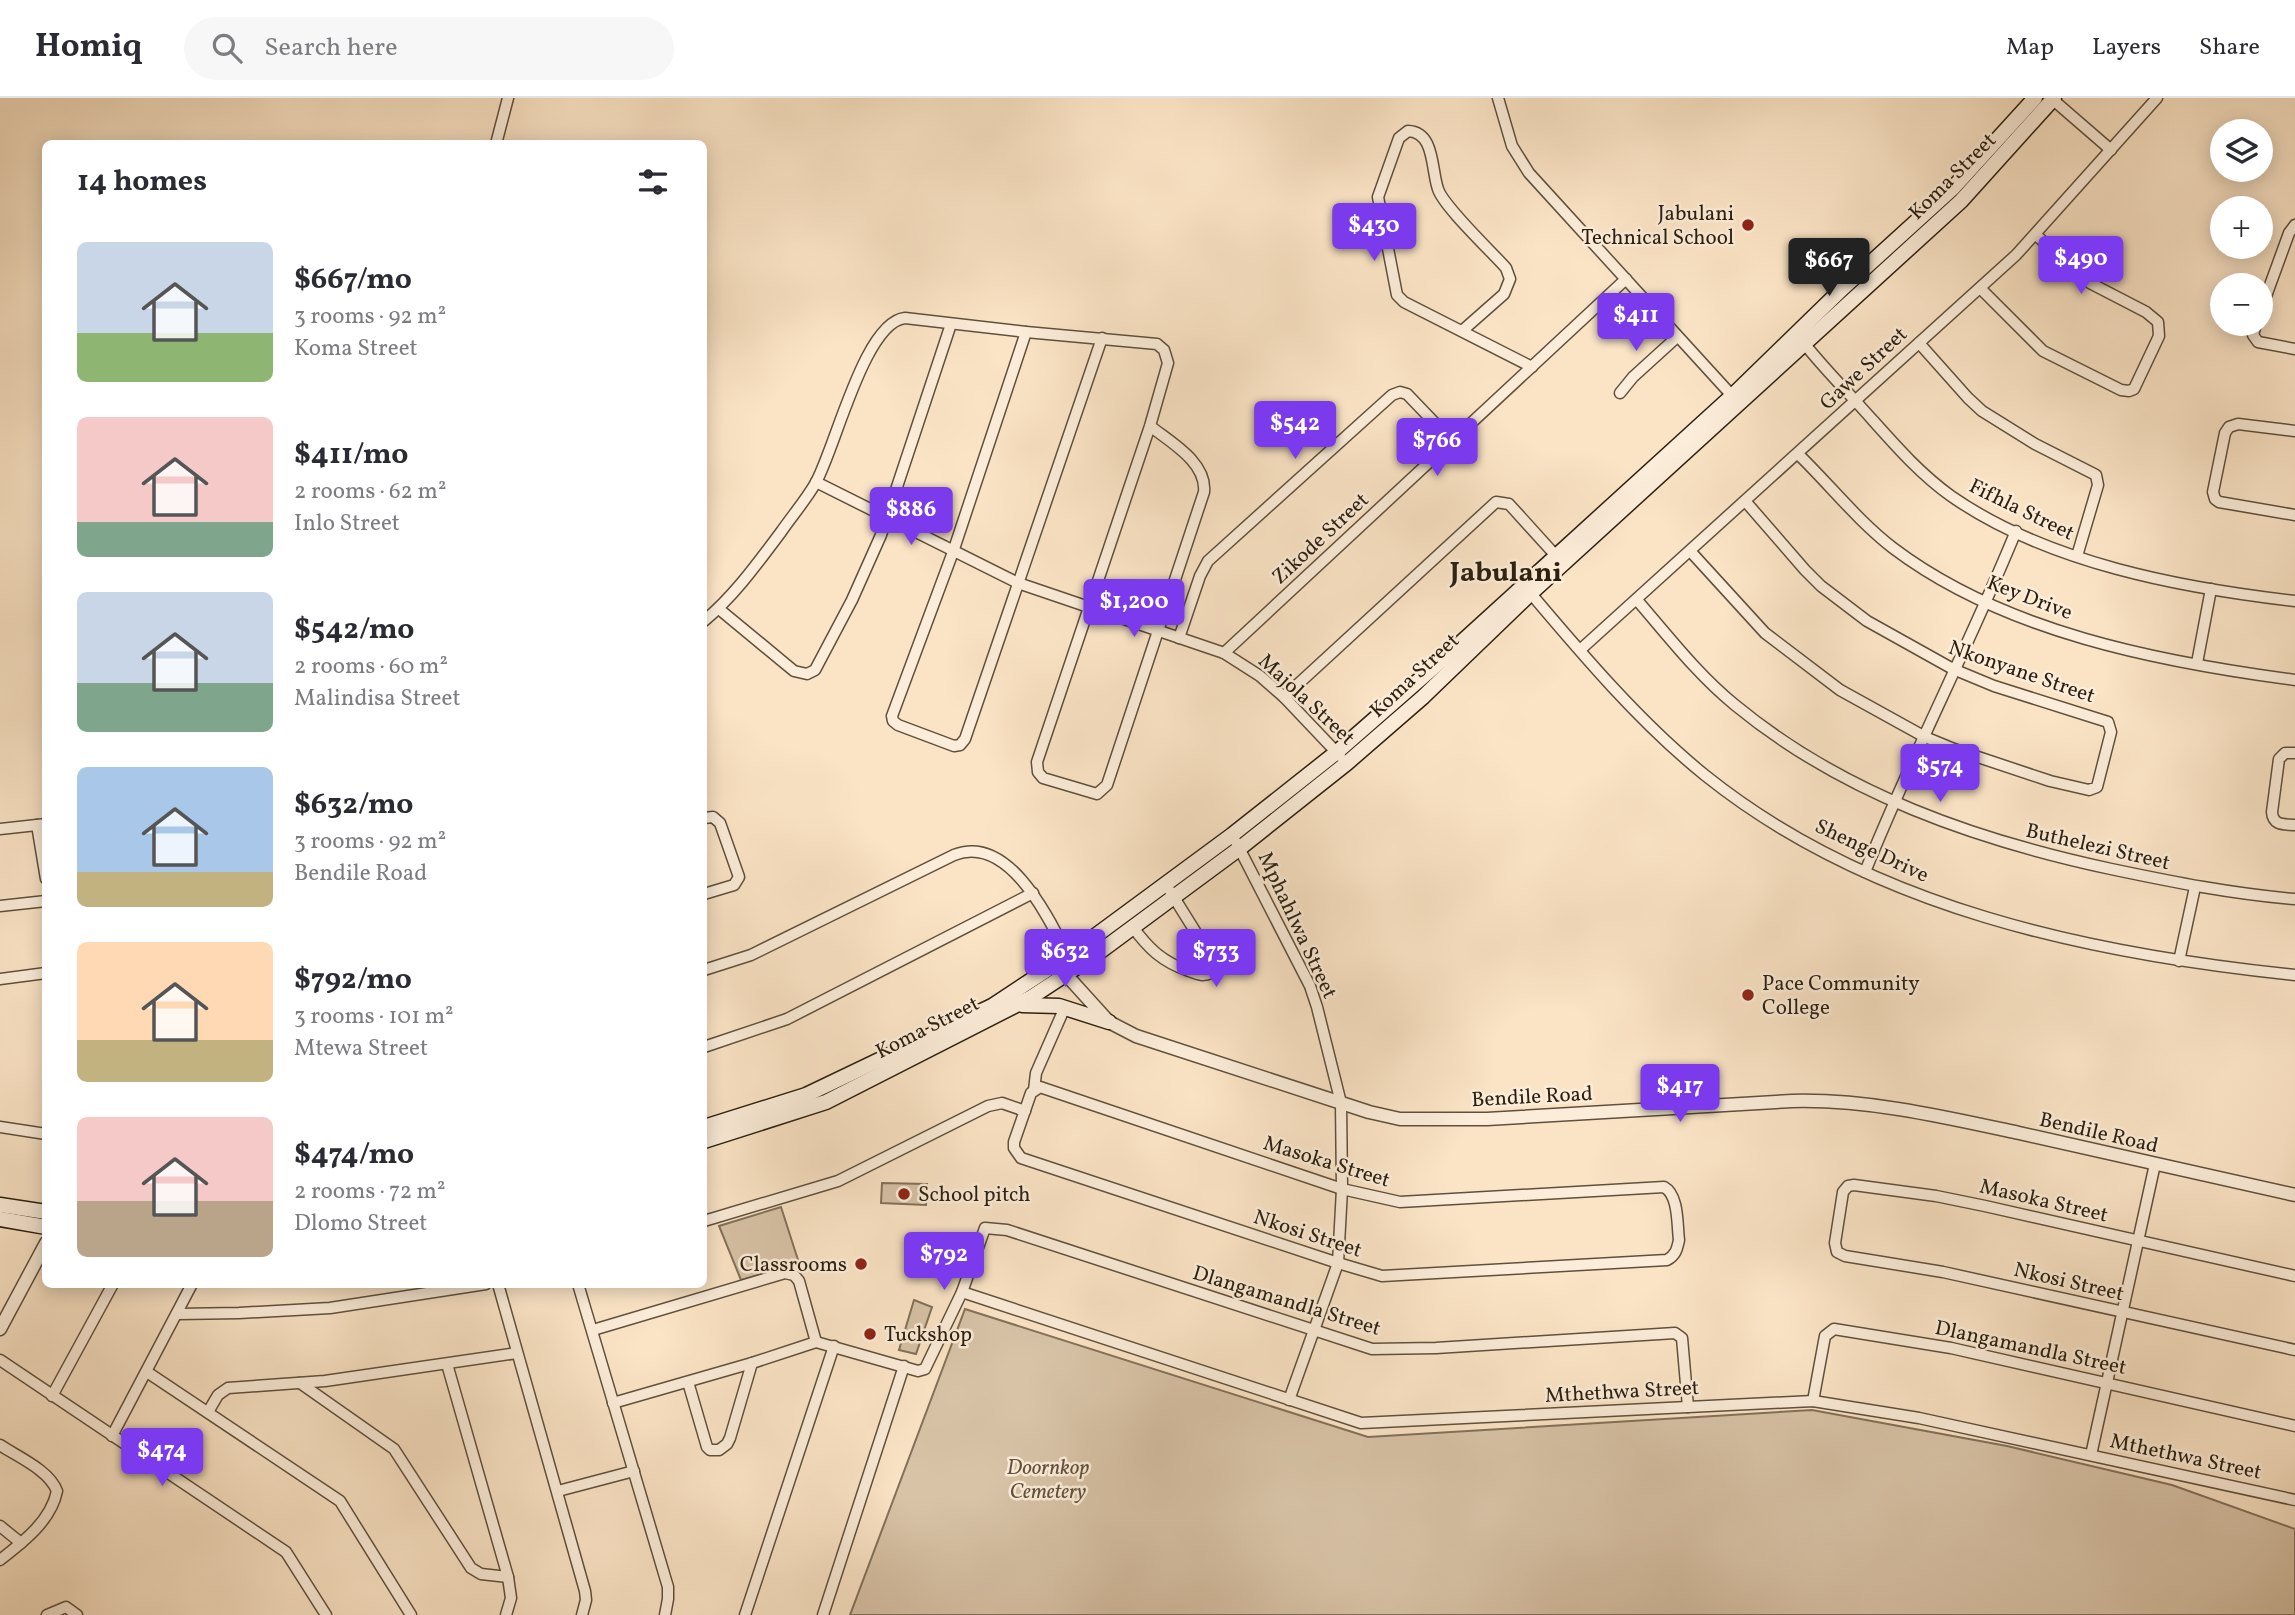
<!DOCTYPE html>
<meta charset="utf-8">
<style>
body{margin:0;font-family:Vollkorn,serif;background:#f7f7f7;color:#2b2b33;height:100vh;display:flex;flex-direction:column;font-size:26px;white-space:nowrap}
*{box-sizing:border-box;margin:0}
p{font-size:23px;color:#7c7c81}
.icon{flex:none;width:38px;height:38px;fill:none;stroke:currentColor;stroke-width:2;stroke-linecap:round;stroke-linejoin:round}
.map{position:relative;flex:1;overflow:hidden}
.panel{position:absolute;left:42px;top:42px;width:665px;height:1148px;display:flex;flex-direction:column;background:#fff;border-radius:10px;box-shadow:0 4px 18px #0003}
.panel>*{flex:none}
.buttons{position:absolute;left:2210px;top:21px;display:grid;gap:14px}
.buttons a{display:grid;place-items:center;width:63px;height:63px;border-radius:50%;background:#fff;box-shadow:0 4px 18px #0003;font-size:35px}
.price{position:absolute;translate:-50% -60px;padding:0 16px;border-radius:7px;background:#7c3aed;color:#fff;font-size:23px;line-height:46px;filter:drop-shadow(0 2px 4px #0008)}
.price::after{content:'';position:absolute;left:50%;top:42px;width:21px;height:16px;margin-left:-10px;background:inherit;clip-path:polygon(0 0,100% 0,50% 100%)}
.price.selected{background:#222;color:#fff}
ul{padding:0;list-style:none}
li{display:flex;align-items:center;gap:21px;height:175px;padding:0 35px}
li span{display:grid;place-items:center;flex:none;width:196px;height:140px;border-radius:10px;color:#555}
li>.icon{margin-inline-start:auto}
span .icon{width:84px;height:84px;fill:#fffc;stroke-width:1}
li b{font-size:30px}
h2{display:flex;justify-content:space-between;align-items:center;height:84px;padding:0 35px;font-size:30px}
header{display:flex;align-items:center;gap:42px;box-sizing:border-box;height:98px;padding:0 35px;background:#fff;border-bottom:2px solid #e1e1e2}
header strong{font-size:33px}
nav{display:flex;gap:38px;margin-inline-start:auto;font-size:24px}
.search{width:490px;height:63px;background:#f7f7f7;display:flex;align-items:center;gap:18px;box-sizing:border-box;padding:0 24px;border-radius:38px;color:#7c7c81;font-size:26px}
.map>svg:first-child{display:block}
</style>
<header>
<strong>Homiq</strong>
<div class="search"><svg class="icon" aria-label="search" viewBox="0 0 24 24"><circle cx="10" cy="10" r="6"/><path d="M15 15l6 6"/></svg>Search here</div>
<nav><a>Map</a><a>Layers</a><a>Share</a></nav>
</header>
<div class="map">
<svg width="2295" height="1517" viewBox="0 0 2295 1517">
<rect width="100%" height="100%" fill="#fbe4c6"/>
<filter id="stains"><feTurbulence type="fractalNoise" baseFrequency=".00286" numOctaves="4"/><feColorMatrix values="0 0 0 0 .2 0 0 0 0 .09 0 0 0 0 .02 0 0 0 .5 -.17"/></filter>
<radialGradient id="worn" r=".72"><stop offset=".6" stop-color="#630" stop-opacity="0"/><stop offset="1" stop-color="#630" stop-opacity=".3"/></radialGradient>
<g fill="#d8c3a7" stroke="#82715b" stroke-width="2">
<polygon points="882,1085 927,1086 926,1107 881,1105"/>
<polygon points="781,1109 799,1165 741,1182 719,1128"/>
<polygon points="914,1202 932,1209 916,1256 899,1252"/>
<polygon points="965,1211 1368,1339 1812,1312 2007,1348 2172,1387 2295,1431 2295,1517 850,1517"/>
</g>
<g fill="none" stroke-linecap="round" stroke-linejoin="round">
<g stroke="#5f503d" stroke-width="13">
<g id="minor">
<polyline points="1498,0 1512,48 1529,75 1736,302"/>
<polyline points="2051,0 2111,52"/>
<polyline points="496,46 508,0"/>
<polyline points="1980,190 2043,253 2121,292 2129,293 2134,291 2159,238 2158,224 2146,214 2090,185 2036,137"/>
<polyline points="2261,212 2289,135 2295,127"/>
<polyline points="2256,226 2253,237 2258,244 2295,251"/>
<path d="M 1462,233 L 1504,196 L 1510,181 L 1506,170 C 1492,154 1443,108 1438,91 C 1431,71 1435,34 1408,33 L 1399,40 L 1378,99 L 1397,197 L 1404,204 L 1532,269"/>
<polyline points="1026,234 953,454 892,618 893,623 898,627 954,648 960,647 965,641 1102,240"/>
<path d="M 1800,240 C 1818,264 1840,286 1860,308 C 1889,340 1916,373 1951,398 C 2047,465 2181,490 2295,503"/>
<polyline points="1919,245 1968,300 1982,313 2035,346 2096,377 2098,387 2077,458"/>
<polyline points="1620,295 1633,279 1677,239"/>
<polyline points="2295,333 2238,326 2229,329 2225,335 2213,394 2215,401 2219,404 2295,417"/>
<path d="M 1798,356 C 1830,387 1857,422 1893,450 C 2004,534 2159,564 2295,582"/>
<polyline points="816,384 1018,485 1224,555 1260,578 1284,599 1340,658"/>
<polyline points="1691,454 1765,535 1840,592 1925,639 1954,651 2050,683 2089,692 2097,689 2111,634 2108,624 1994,588 1953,571 1867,523 1821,488 1805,472 1746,404"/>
<path d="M 1527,491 C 1581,555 1641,626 1706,678 C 1871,810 2090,856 2295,877"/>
<path d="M 1637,502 C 1668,538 1698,577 1735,607 C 1843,696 1976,742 2111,771 C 2173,784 2233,796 2295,801"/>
<polyline points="719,511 794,573 807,576 815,572 852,502 881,437 951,226"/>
<path d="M 704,523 C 734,498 757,466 781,434 C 792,418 805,403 815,386 C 835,352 864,224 905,220 L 1026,234 L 1157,246 L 1164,252 L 1168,265 L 1150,328 L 1037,664 L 1038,674 L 1043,680 L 1097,696 L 1107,687 L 1204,394 C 1207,364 1170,344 1150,328"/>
<polyline points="1179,540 1200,478 1208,463 1392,297 1400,294 1407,296 1453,344"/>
<polyline points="1580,552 2016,157 2157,0"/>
<polyline points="1224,555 1626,181"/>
<polyline points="2197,565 2211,491"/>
<polyline points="1284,599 1496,404 1509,406 1557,459"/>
<path d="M 2295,655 L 2285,655 L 2279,661 L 2272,714 C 2273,728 2284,726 2295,727"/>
<polyline points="704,720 713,719 720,725 739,779 734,787 704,796"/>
<polyline points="37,727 46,781"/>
<polyline points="0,731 46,726"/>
<polyline points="1236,744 1310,888 1317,909 1341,1005 1342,1091 1338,1165 1289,1302"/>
<path d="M 1865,774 C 1911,659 1969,548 2016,433"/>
<polyline points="0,808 46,803"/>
<path d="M 1132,828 C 1148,850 1162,864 1189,873 C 1197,876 1203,879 1211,875 L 1214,869 L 1213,862 L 1170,793"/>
<polyline points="2179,863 2195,789"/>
<path d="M 704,872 L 751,857 L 954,757 C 1009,735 1049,821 1068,858"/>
<polyline points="0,881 46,875"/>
<polyline points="704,949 787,921 1033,795"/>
<path d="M 1040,989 L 1342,1091 L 1400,1104 L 1664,1089 C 1679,1097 1677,1127 1679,1142 C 1677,1151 1676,1157 1667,1162 L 1382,1178 L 1338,1165 L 1021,1060 L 1014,1050 L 1014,1044 L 1031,995 Z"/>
<polyline points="1034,992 1036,975 1065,909"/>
<polyline points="0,1029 46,1036"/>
<polyline points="704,1123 838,1083 988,1008 1002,1005 1025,1013"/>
<polyline points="2295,1178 1985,1108 1936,1098 1854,1087 1848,1088 1843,1094 1835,1145 1837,1154 1845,1158 1943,1174 2295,1252"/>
<polyline points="498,1186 585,1493 586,1502 582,1517"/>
<polyline points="578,1186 668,1489 668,1501 665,1517"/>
<polyline points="962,1194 1361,1325 1813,1303 1919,1320 2295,1402"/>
<polyline points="178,1216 239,1215 330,1210 486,1186"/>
<polyline points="593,1232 785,1175 794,1177 799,1183 816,1244"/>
<polyline points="0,1262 286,1454 326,1517"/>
<polyline points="447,1266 508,1479 511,1500 506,1517"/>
<polyline points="147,1274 340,1403 411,1517"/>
<polyline points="688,1284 707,1349 710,1352 719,1352 727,1346 730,1340 752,1265"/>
<polyline points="300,1285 394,1351 471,1470 481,1476 508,1479"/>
<polyline points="52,1298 113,1186"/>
<polyline points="1813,1303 1825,1238 1834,1231 1951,1250 2295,1328"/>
<polyline points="613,1305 752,1265 816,1244 918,1273 925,1271 962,1194 985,1130 1007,1132 1372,1251 1436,1250 1675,1235 1682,1240 1688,1309"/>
<polyline points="208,1314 218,1297 228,1290 325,1283 517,1255"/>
<polyline points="112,1338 192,1186"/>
<path d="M 0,1347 C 18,1359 49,1372 57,1393 C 51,1423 23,1444 0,1462"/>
<polyline points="2091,1357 2155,1066"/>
<polyline points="558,1393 634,1373"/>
<polyline points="0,1428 21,1445"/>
<polyline points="47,1517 66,1509 77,1517"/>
<polyline points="745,1517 834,1248"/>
<polyline points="823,1517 904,1268"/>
</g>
</g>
<g stroke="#5f503d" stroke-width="15">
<g id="tertiary">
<path d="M 1061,871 L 1109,924 L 1136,938 L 1369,1014 L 1400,1021 L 1487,1021 L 1792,1003 C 1868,1001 1945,1019 2019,1035 C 2111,1055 2203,1077 2295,1097"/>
<polyline points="0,1231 46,1145"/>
</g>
</g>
<g stroke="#2b1f0f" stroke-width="17">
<g id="secondary">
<polyline points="1022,907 1059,908 1109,924"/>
<polyline points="704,1029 806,997 992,908 1068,858 1232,737 1337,654 1442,562 1732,298 1843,190 1953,90 2035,0"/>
<polyline points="704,1043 826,1004 1030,900 1094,858 1240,750 1347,665 1423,599 1531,495 1961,103 2054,0"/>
<polyline points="0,1107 46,1114"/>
<polyline points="0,1121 46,1129"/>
</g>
</g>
<use href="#minor" stroke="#fcedda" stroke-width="10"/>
<use href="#tertiary" stroke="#fcedda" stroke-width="12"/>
<use href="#secondary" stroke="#fcedda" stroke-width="14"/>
</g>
<g fill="#8f2418" stroke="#fcedda" stroke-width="2.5">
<circle cx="1748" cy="127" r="7"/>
<circle cx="1748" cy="897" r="7"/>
<circle cx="904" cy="1096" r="7"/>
<circle cx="861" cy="1166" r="7"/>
<circle cx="870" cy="1236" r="7"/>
</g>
<g text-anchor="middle" stroke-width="5" stroke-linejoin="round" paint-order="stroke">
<g font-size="21" fill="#2b1f0f" stroke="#fcedda">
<text transform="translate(1952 78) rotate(-45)" y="7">Koma Street</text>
<text transform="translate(1863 270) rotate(-43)" y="7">Gawe Street</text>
<text transform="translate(2022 411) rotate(26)" y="7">Fifhla Street</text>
<text transform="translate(1320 440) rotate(-43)" y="7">Zikode Street</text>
<text transform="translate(2030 499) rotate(21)" y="7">Key Drive</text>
<text transform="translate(2022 573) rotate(19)" y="7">Nkonyane Street</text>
<text transform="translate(1414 577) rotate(-43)" y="7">Koma Street</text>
<text transform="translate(1307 601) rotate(43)" y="7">Majola Street</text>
<text transform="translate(2098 748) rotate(13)" y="7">Buthelezi Street</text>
<text transform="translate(1872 752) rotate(25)" y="7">Shenge Drive</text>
<text transform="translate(1298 827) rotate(65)" y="7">Mphahlwa Street</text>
<text transform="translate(927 929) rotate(-27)" y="7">Koma Street</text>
<text transform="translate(1532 998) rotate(-3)" y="7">Bendile Road</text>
<text transform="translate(2099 1034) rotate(13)" y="7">Bendile Road</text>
<text transform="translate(1327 1063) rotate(17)" y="7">Masoka Street</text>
<text transform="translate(2044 1102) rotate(13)" y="7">Masoka Street</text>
<text transform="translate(1308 1135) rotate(18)" y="7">Nkosi Street</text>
<text transform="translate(2069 1183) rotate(13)" y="7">Nkosi Street</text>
<text transform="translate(1287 1202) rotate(17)" y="7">Dlangamandla Street</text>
<text transform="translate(2031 1249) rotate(12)" y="7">Dlangamandla Street</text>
<text transform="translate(1622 1293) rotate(-3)" y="7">Mthethwa Street</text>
<text transform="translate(2186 1358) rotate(12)" y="7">Mthethwa Street</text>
</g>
<g font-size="21" fill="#2b1f0f" stroke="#fcedda" text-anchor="start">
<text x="1734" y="122" text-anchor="end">Jabulani<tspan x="1734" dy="24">Technical School</tspan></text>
<text x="1762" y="892">Pace Community<tspan x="1762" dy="24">College</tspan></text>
<text x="918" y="1103">School pitch</text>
<text x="847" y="1173" text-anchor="end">Classrooms</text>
<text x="884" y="1243">Tuckshop</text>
</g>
<g font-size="21" font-style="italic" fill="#5f503d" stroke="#fcedda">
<text x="1048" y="1376">Doornkop<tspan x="1048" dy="24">Cemetery</tspan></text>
</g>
<g font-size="28" font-weight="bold" fill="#2b1f0f" stroke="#fcedda">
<text x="1506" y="483">Jabulani</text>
</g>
</g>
<rect width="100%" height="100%" filter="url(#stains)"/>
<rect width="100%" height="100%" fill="url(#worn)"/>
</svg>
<div class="buttons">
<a><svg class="icon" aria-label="layers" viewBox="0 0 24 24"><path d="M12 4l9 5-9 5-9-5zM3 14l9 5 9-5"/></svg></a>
<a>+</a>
<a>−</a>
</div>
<b class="price" style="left:1374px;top:165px">$430</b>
<b class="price" style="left:2081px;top:198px">$490</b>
<b class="price selected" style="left:1829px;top:200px">$667</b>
<b class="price" style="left:1636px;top:255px">$411</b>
<b class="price" style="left:1295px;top:363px">$542</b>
<b class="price" style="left:1437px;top:380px">$766</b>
<b class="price" style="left:911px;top:449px">$886</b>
<b class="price" style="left:1134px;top:541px">$1,200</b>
<b class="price" style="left:1940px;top:706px">$574</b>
<b class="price" style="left:1065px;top:891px">$632</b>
<b class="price" style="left:1216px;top:891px">$733</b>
<b class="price" style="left:1680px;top:1026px">$417</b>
<b class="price" style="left:944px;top:1194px">$792</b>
<b class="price" style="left:162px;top:1390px">$474</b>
<section class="panel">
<h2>14 homes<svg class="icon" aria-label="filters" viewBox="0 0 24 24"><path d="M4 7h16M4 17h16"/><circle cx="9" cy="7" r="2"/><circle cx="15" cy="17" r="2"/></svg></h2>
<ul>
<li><span style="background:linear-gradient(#c9d6e8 65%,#8fb573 0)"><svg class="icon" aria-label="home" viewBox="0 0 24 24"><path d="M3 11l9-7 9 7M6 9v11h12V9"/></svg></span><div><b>$667/mo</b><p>3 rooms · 92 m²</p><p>Koma Street</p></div></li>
<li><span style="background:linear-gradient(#f6c9c9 75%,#7fa58c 0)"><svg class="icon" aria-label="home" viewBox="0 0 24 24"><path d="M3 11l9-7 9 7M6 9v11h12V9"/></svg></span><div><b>$411/mo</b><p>2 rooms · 62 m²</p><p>Inlo Street</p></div></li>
<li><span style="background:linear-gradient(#c9d6e8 65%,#7fa58c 0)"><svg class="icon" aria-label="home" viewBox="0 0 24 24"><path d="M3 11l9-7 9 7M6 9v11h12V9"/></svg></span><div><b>$542/mo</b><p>2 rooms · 60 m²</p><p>Malindisa Street</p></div></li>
<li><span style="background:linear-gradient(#a9c7e8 75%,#c2b280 0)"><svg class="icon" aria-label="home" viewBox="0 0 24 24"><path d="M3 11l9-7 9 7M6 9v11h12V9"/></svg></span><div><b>$632/mo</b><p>3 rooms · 92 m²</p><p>Bendile Road</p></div></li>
<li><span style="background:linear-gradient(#ffd9b3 70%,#c2b280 0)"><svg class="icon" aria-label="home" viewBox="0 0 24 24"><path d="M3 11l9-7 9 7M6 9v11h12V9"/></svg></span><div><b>$792/mo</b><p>3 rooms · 101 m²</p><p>Mtewa Street</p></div></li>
<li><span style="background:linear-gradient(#f6c9c9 60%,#b9a48a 0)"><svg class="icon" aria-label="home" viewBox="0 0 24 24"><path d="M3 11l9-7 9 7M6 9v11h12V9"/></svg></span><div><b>$474/mo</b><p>2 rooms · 72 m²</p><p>Dlomo Street</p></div></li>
</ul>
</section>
</div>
